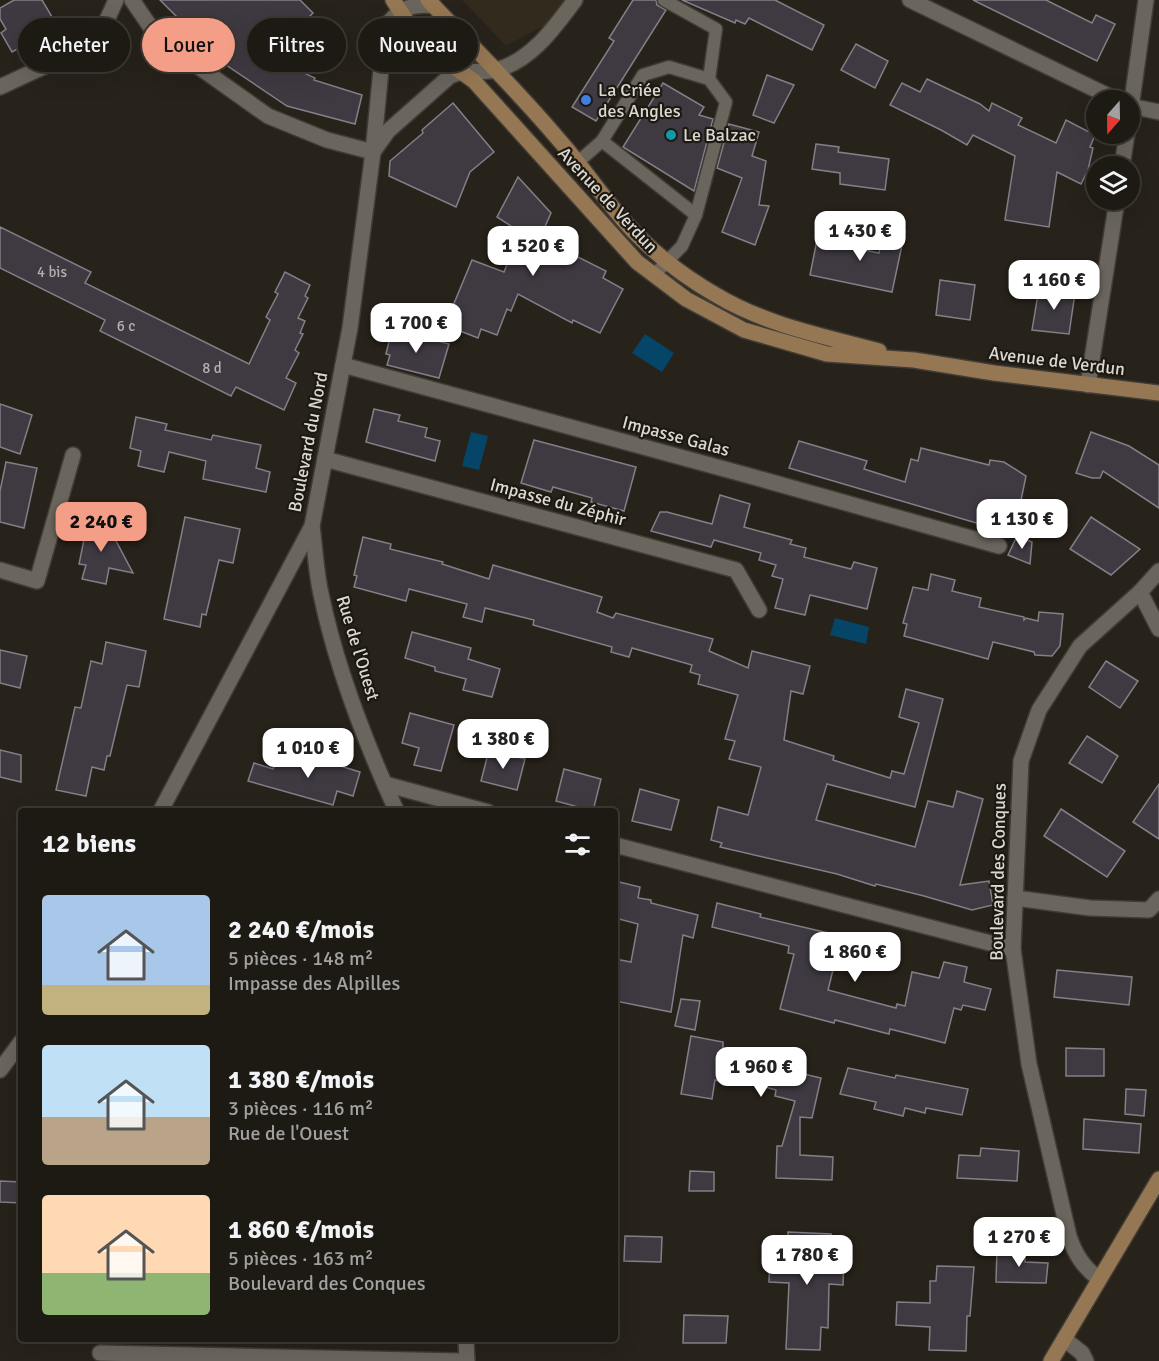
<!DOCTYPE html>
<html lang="fr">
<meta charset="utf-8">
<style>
body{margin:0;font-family:Signika,sans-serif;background:#2a2722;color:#f1f3f6;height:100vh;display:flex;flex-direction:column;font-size:22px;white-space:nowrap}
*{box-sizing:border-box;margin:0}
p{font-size:20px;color:#a0a1a0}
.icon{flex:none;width:33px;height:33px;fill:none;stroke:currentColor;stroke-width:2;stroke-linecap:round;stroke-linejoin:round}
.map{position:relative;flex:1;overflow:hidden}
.panel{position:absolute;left:18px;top:808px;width:600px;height:534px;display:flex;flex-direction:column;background:#1d1a14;border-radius:6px;box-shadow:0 6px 24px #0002,0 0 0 2px #3b3834}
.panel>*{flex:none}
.banner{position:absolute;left:18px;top:18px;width:600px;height:54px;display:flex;gap:12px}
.needle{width:39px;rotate:200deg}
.tools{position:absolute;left:1086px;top:90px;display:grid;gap:12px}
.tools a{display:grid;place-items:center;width:54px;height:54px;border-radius:50%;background:#1d1a14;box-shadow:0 6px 24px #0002,0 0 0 2px #3b3834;font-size:30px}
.price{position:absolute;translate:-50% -51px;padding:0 14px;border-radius:12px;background:#fff;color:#222;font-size:20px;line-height:39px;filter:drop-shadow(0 2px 3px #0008)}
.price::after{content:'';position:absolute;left:50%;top:36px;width:18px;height:14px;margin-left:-9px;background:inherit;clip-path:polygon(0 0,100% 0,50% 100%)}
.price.current{background:#f49e87;color:#111}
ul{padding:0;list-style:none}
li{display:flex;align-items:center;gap:18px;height:150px;padding:0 24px}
li span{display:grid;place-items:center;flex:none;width:168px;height:120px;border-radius:6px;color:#555}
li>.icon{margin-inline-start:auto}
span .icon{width:72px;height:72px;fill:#fffc;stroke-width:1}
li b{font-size:26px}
h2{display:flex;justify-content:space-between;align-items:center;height:72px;padding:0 24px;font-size:26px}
.tag{padding:0 21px;border-radius:27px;background:#1d1a14;box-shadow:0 6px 24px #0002,0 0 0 2px #3b3834;font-size:21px;line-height:54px}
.tag.current{background:#f49e87;color:#111}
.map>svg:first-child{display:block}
</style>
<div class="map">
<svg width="1159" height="1361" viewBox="0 0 1159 1361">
<rect width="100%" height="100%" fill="#27221a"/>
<polygon fill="#322a1d" points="462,0 565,0 551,22 506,46"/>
<g fill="#044568">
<polygon points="645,334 674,353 662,372 632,353"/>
<polygon points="471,432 488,436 479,470 462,466"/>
<polygon points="835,618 869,627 866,644 830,635"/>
</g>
<g fill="#3f3a42" stroke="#847e87" stroke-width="1.5">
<polygon points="14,0 42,0 58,27 12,52 1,33 6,29 0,19 0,8"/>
<polygon points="160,0 300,0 313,13 269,57 315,78 314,80 362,95 355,124 287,106 171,28 179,19"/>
<polygon points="633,0 656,0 657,5 666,10 596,121 572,107 614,41 609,38"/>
<polygon points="682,0 775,0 824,25 812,50 749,18 745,24 736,20 735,23"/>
<polygon points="973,0 1046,0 1092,23 1096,15 1115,24 1097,61"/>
<polygon points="856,44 888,61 875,88 841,70"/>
<polygon points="767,75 794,85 774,123 753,115"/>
<polygon points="927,79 980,104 989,111 992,103 1022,118 1018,125 1056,143 1066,120 1095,135 1090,147 1093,148 1088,170 1081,184 1057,172 1049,227 1005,220 1015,156 973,135 967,145 941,130 890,105 902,83 920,92"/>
<polygon points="663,83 704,107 699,115 713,119 694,191 623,147"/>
<polygon points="453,103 494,152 470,172 456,207 389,176 390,161 423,133 422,130"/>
<polygon points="729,124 759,132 752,156 766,161 759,205 769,206 755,245 722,232 742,178 717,168"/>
<polygon points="816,144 839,147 838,152 889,159 885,190 840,184 840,173 812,169"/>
<polygon points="518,177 551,213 540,238 606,271 603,278 623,289 600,333 573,320 572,323 518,294 511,311 507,309 497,335 481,329 478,338 445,325 472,260 504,272 520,232 497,217"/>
<polygon points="0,227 91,272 85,283 249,364 270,320 266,317 278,294 275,292 285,272 310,285 305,296 308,298 298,318 305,321 300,333 303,334 295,350 299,353 286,378 296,383 284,410 236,387 231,396 100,331 105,320 0,268"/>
<polygon points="884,227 905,231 892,292 810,275 817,240 879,253"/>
<polygon points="940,280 975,285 970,320 936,315"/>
<polygon points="1039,288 1075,293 1069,334 1032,330"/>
<polygon points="392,329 449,344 439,378 387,365 390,355 386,354"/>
<polygon points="0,404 32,415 20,454 0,447"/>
<polygon points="374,409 400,415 398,421 427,428 425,437 440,441 435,461 366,442"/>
<polygon points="136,417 167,424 165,430 211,440 213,435 261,445 256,468 270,472 266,492 203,479 206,461 169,452 164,472 138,466 141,451 130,448"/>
<polygon points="1091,432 1129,446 1159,465 1159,508 1103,471 1100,478 1092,478 1076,473"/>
<polygon points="534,440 636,467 624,511 591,502 592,498 553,487 551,492 521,483"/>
<polygon points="799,441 867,461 864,469 905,482 911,459 918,461 921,448 989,465 990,460 1004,462 1026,476 1014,534 789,468"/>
<polygon points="6,462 37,468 24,528 0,522 0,491"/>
<polygon points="720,495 750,504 744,527 792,540 790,544 806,548 804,557 851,569 854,562 877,568 867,609 810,595 805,615 775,608 783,579 772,576 776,565 759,560 761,553 714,540 711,547 651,531 660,512 667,512 712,524"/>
<polygon points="185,517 240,529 233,563 219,560 206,615 202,614 200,627 164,619"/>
<polygon points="1091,517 1140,549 1111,575 1070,549"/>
<polygon points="88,520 116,525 114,537 133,573 109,568 106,584 82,579 86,565 79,564"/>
<polygon points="1017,536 1032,542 1030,564 1008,555"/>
<polygon points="363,537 391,544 390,549 443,562 442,564 489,579 493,565 602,597 597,612 613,618 616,613 713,639 709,651 748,668 752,651 810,666 803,694 791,691 784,740 834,756 833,760 890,778 892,771 904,774 919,723 899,717 906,689 943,699 915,807 827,784 816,820 915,847 928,801 953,807 957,791 983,799 960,885 989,881 993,905 972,910 924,896 876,884 875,886 837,874 720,847 722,843 711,840 718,807 748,815 761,767 729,759 735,741 725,739 738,695 698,684 700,675 690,672 692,665 632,648 629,657 611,652 612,647 533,625 534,620 485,608 482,622 463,617 467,604 409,589 406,601 354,587 357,576 354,575"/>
<polygon points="931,574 955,580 952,591 981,598 979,607 1024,617 1024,620 1026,618 1038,621 1039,612 1063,614 1060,646 1052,656 1035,655 1034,652 993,642 988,659 904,636 907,624 903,623 913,587 928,590"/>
<polygon points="412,632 471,648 468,659 500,669 492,697 463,690 466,679 435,671 435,667 405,658"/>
<polygon points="106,642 146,651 139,687 127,685 110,756 107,756 104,770 92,767 86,796 56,790 75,707 81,708 91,661 102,664"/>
<polygon points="0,650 27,656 20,688 0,683"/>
<polygon points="1106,661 1138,681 1120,708 1089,687"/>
<polygon points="410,713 454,725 441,771 414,765 419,748 402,743"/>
<polygon points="1087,736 1118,756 1102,783 1069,763"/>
<polygon points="0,750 21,755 21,782 0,777"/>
<polygon points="489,750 525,759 517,790 481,781"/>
<polygon points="311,757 360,772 353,796 337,791 333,805 248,781 254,763 273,769 276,759 308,768"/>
<polygon points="564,769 601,779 593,811 556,801"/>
<polygon points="1159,784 1159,839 1133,822"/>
<polygon points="640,789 679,800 671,830 632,821"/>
<polygon points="1061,809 1125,851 1107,877 1044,836"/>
<polygon points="615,881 640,887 638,898 651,900 651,903 698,915 693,938 683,935 671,1012 615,1001 615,959 631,962 638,924 615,918"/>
<polygon points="717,903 761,914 760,917 833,934 828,952 837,954 828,990 896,1008 897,1004 905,1006 912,972 939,978 944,962 967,967 964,982 991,989 985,1010 963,1005 961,1010 954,1008 945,1043 890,1029 889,1034 835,1020 834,1023 780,1009 794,954 788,953 789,946 712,927"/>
<polygon points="1057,970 1132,977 1129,1005 1054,997"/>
<polygon points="681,999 700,1001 695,1030 675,1026"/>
<polygon points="691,1036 723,1042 723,1049 785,1064 783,1069 821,1078 812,1118 800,1117 800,1155 833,1157 832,1180 776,1178 777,1146 782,1146 795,1101 775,1096 776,1090 719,1074 719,1081 715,1080 712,1099 681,1094"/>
<polygon points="1066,1048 1104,1049 1104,1076 1066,1076"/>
<polygon points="848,1068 895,1078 896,1075 968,1089 962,1115 926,1108 925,1113 905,1108 903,1116 874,1109 876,1102 840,1094"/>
<polygon points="1126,1089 1146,1090 1144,1116 1125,1114"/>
<polygon points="1084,1119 1141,1124 1139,1153 1083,1149"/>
<polygon points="981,1148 1019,1151 1017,1181 957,1178 959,1155 980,1156"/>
<polygon points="690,1171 714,1172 714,1191 689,1191"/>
<polygon points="0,1181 21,1182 21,1203 0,1202"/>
<polygon points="788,1232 831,1234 830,1254 844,1254 843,1285 829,1284 828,1328 821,1327 820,1350 786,1349 789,1283 769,1282 770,1254 788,1255"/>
<polygon points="625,1236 662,1237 661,1262 624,1261"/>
<polygon points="997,1248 1025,1248 1025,1262 1048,1263 1046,1283 996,1282"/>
<polygon points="937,1266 974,1267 970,1316 967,1316 966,1351 929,1350 930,1327 896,1325 897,1302 930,1303 930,1281 936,1281"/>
<polygon points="684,1315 728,1316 726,1343 683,1343"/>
</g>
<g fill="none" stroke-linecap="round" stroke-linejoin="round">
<g stroke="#413c36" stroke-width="15">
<g id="lane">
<polyline points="664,0 716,29 709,79"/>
<polyline points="578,162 602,141 643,75 669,67 709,79 726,102 696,215 602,141"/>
<polyline points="654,275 682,246 696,215"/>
</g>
</g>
<g stroke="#413c36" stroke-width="18">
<g id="street">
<polyline points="132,0 158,38 268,116 327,140 373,152"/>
<polyline points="910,0 1117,100"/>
<polyline points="0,87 97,42 116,0"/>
<polyline points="1130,106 1159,112"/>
<polyline points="1130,115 1146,0"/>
<path d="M 373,152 L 388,131 L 450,76 C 467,68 479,74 496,70 C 531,61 554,28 575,0"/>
<polyline points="1122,166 1127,134"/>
<polyline points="343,365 750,476 999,546"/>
<polyline points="1088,385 1117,200"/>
<polyline points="325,459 736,570 759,610"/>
<path d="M 312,526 C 315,548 316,572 321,594 C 336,667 366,744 397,812"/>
<polyline points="0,570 37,581 73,455"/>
<polyline points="1140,592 1159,629"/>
<polyline points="385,784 488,812"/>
<path d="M 160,812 L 312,526 L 350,328 L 373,152 L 385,28 C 397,9 413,3 434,6"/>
<polyline points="615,845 1013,949"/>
<polyline points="1015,898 1090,908 1149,910 1159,899"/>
<polyline points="0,1070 21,1042"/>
<path d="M 1099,1279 C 1083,1267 1075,1254 1069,1236 L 1029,1064 L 1013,949 L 1021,761 L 1039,710 L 1080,646 L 1140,592 L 1159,571"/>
<polyline points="1064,1339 1082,1353 1086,1361"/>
<polyline points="466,1340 467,1361"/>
<polyline points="100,1353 460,1361"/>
</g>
</g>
<g stroke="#413c36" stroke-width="18">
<g id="secondary">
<path d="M 393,0 C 399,9 405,19 412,28 C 429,49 451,65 474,81 L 637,262 L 686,299 L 744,330 L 827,354 L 914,360 L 994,373 L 1159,393"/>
<path d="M 428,0 C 472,46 518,91 559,140 C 586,170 608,206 637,235 C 660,258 688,279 716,295 C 766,325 824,336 879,351"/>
<polyline points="1051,1361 1159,1179"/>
</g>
</g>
<use href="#lane" stroke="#6b665d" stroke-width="12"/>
<use href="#street" stroke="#6b665d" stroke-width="15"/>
<use href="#secondary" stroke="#967753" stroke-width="15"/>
</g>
<circle fill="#3f7fe0" stroke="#1d1911" stroke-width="2" cx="586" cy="100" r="6"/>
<circle fill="#0f9aa8" stroke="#1d1911" stroke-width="2" cx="671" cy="135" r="6"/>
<g text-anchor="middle" stroke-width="4.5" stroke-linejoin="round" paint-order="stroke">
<g font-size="15" fill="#b4b0af">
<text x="52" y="277">4 bis</text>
<text x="126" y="331">6 c</text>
<text x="212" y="373">8 d</text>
</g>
<g font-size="18" fill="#dbd8d3" stroke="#1d1911" text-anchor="start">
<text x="598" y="96">La Criée<tspan x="598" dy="21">des Angles</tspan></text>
<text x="683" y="141">Le Balzac</text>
</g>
<g font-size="18" fill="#dbd8d3" stroke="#1d1911">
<text transform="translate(608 200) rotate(47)" y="6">Avenue de Verdun</text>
<text transform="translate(1057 361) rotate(7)" y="6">Avenue de Verdun</text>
<text transform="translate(676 436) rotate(15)" y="6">Impasse Galas</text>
<text transform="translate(308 442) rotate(-79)" y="6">Boulevard du Nord</text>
<text transform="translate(558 502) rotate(15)" y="6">Impasse du Zéphir</text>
<text transform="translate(358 648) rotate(73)" y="6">Rue de l'Ouest</text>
<text transform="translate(998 872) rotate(-89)" y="6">Boulevard des Conques</text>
</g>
</g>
</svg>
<div class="tools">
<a><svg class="needle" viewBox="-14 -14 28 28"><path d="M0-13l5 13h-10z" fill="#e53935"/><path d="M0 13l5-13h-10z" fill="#a0a1a0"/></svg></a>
<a><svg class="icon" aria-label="layers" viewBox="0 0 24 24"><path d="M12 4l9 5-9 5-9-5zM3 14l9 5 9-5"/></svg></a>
</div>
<b class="price" style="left:860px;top:262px">1 430 €</b>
<b class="price" style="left:533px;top:277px">1 520 €</b>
<b class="price" style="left:1054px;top:311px">1 160 €</b>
<b class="price" style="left:416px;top:354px">1 700 €</b>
<b class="price" style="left:1022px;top:550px">1 130 €</b>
<b class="price current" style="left:101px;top:553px">2 240 €</b>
<b class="price" style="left:503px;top:770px">1 380 €</b>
<b class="price" style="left:308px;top:779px">1 010 €</b>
<b class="price" style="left:855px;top:983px">1 860 €</b>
<b class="price" style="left:761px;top:1098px">1 960 €</b>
<b class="price" style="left:1019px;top:1268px">1 270 €</b>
<b class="price" style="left:807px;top:1286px">1 780 €</b>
<div class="banner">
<a class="tag">Acheter</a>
<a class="tag current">Louer</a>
<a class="tag">Filtres</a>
<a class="tag">Nouveau</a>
</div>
<section class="panel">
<h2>12 biens<svg class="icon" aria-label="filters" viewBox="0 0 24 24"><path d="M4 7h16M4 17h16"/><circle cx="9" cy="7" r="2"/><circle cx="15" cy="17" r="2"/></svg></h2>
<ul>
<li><span style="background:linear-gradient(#a9c7e8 75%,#c2b280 0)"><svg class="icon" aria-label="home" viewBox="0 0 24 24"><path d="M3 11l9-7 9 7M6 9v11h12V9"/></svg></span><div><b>2 240 €/mois</b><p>5 pièces · 148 m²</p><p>Impasse des Alpilles</p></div></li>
<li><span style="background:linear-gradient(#bfe0f5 60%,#b9a48a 0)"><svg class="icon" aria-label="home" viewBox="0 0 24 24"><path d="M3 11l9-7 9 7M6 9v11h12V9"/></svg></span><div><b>1 380 €/mois</b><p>3 pièces · 116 m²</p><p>Rue de l'Ouest</p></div></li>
<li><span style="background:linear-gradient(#ffd9b3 65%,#8fb573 0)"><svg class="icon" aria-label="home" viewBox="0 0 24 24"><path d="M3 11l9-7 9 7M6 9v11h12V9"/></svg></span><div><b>1 860 €/mois</b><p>5 pièces · 163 m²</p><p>Boulevard des Conques</p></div></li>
</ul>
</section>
</div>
